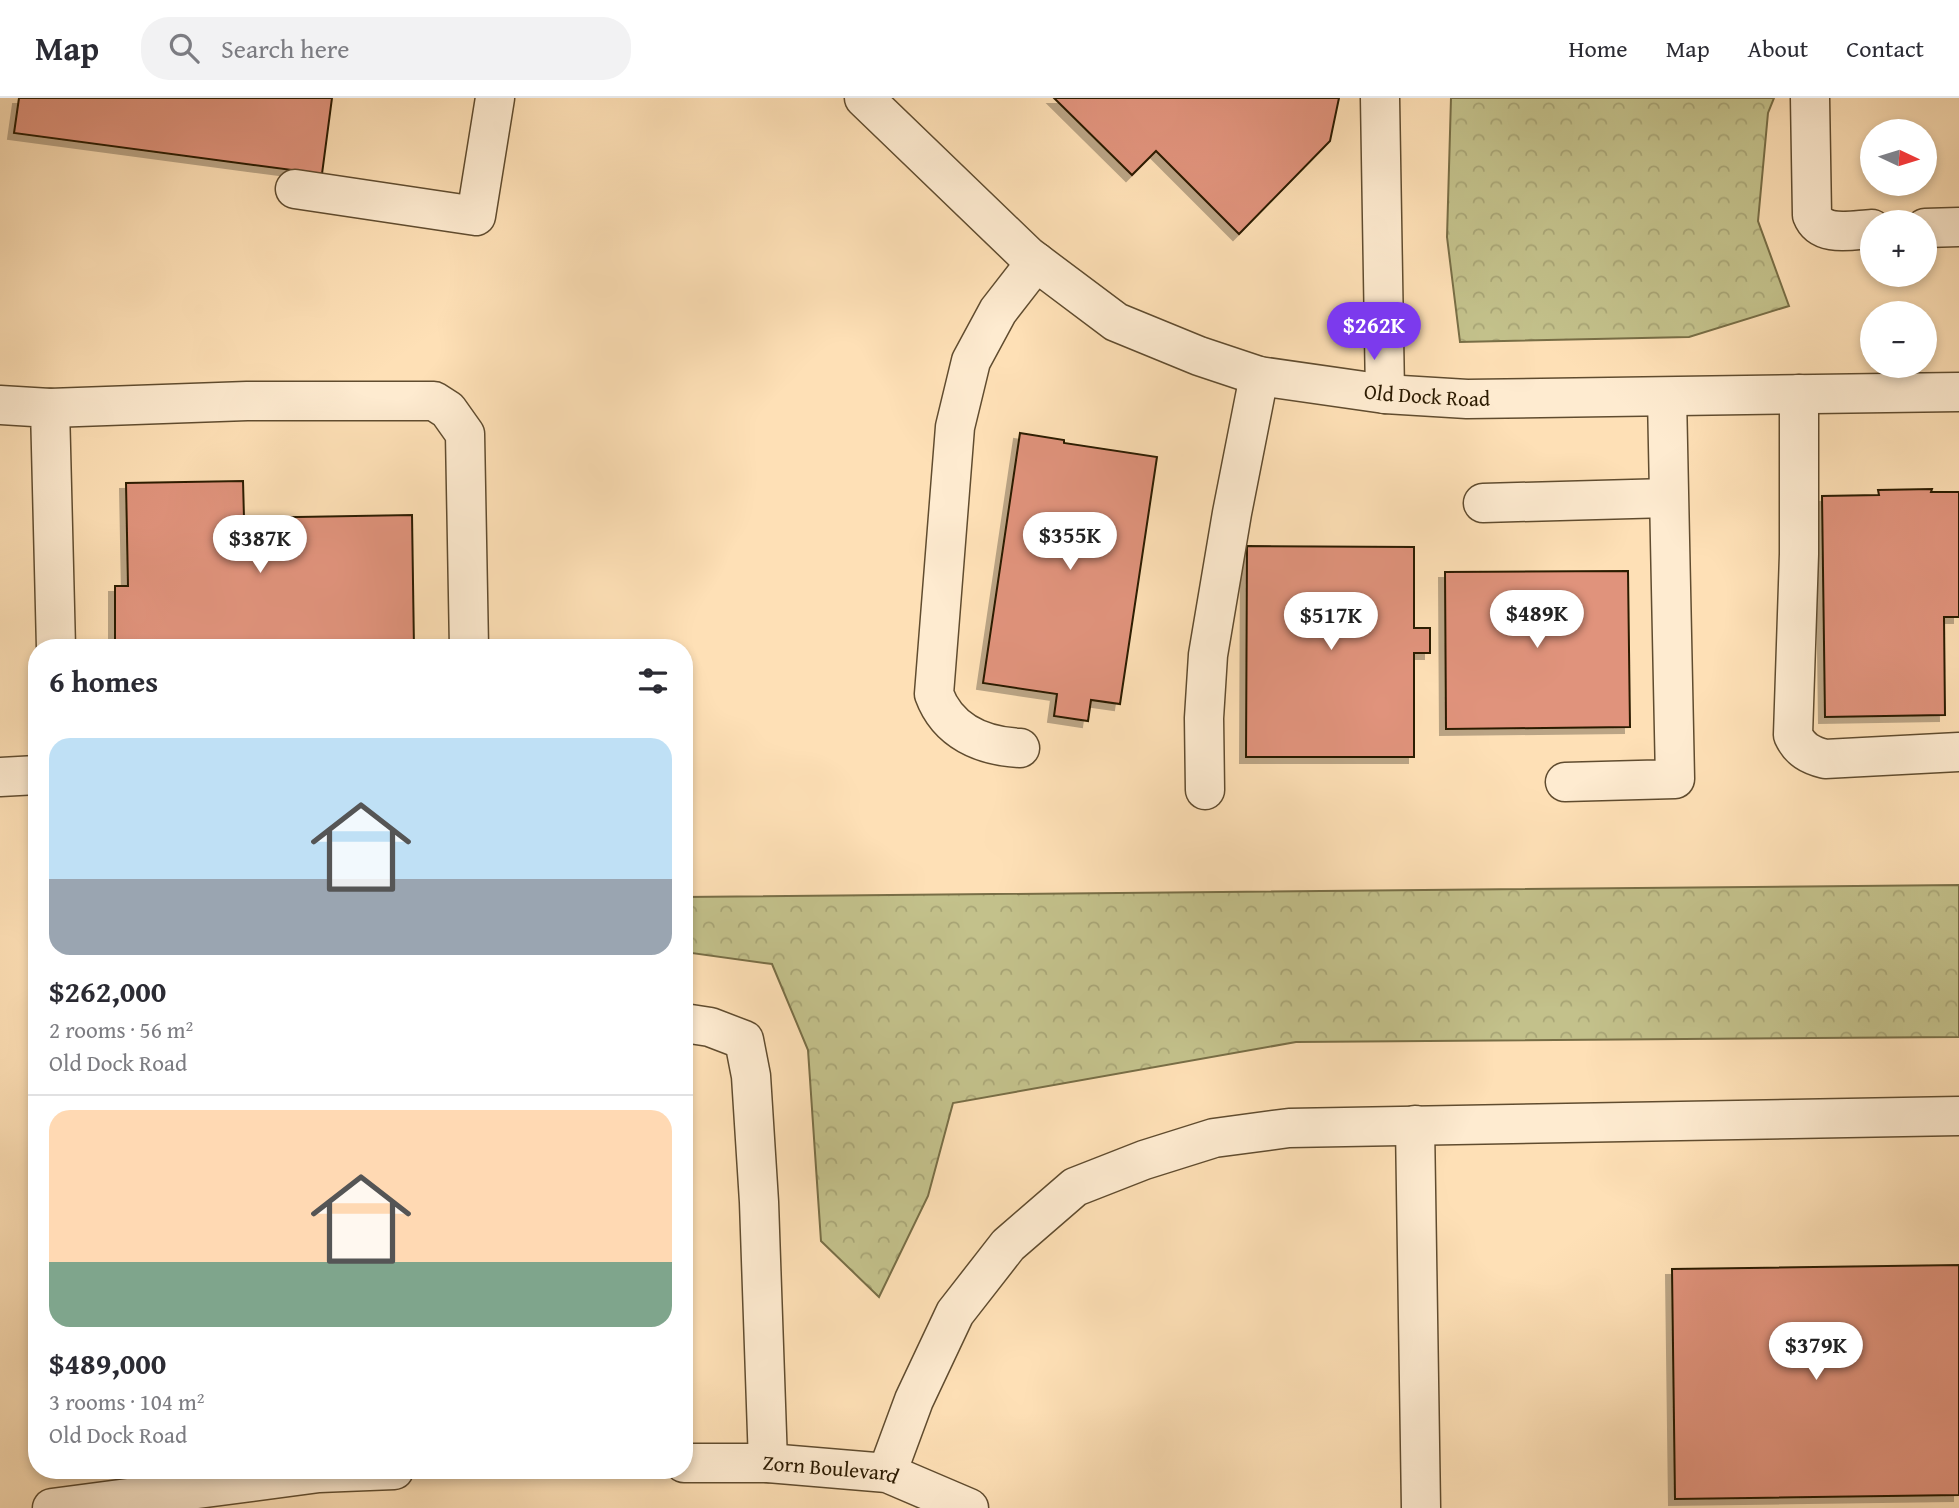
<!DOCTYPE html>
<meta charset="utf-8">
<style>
body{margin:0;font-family:"Gentium Book Plus",serif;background:#f2f2f3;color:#2b2b33;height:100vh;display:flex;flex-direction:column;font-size:26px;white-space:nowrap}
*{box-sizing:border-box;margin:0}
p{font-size:23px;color:#7c7c81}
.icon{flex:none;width:38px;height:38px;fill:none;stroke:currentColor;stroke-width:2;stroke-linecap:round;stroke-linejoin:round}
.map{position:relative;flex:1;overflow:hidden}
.details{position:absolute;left:28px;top:541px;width:665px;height:840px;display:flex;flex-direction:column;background:#fff;border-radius:28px;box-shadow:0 4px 10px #0003}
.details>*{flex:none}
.needle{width:46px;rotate:94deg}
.buttons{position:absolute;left:1860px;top:21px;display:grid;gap:14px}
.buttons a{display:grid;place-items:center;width:77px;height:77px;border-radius:50%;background:#fff;box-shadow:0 4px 10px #0003;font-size:35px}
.price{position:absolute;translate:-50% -60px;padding:0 16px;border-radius:24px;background:#fff;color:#222;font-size:23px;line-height:46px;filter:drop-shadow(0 2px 4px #0008)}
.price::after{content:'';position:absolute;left:50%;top:42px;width:21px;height:16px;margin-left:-10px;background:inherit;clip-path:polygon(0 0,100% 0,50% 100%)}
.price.active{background:#7c3aed;color:#fff}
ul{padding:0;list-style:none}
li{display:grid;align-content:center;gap:14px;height:371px;padding:0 21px}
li+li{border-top:2px solid #e1e1e2}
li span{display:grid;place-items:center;height:217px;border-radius:21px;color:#555}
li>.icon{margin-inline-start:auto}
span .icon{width:126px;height:126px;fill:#fffc;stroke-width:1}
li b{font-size:30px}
h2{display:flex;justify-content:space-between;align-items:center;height:84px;padding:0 21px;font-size:30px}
header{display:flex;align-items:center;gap:42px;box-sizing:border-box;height:98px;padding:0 35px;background:#fff;border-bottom:2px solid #e1e1e2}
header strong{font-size:33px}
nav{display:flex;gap:38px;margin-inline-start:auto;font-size:24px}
.search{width:490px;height:63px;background:#f2f2f3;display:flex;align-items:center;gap:18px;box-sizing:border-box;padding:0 24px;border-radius:28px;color:#7c7c81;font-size:26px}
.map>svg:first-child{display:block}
</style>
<header>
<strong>Map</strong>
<div class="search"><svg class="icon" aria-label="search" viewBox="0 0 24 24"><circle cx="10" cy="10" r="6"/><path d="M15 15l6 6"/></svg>Search here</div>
<nav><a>Home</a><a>Map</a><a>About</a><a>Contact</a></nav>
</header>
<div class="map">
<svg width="1959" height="1410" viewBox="0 0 1959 1410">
<defs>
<pattern id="forest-crowns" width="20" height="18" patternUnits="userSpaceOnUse" patternTransform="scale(1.75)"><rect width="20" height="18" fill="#c3c18b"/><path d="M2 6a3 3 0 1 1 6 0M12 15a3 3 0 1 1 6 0" fill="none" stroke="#a8a576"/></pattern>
<filter id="shadow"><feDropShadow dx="-6" dy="6" stdDeviation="0" flood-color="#0004"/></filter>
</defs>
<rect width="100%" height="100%" fill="#fee0b6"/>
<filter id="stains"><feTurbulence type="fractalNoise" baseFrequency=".00286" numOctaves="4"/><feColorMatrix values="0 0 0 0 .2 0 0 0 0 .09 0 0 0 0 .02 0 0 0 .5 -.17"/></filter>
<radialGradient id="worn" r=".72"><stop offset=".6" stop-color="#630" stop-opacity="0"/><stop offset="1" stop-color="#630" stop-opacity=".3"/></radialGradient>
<g fill="url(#forest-crowns)" stroke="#786e46" stroke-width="2">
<polygon points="1451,0 1774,0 1768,15 1758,123 1789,208 1689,239 1460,244 1447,139"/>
<polygon points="1959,787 1959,939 1296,944 953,1005 928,1098 879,1199 821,1143 808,952 772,866 684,854 684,799"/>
</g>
<g fill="#e0937c" stroke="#2c1b02" stroke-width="2" filter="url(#shadow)">
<polygon points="19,0 332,0 322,76 14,35"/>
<polygon points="1054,0 1339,0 1330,43 1239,136 1156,53 1132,77"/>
<polygon points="1020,335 1064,342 1064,345 1157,359 1120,606 1091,602 1088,623 1054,618 1057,596 983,585"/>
<polygon points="243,383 244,420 412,417 414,550 115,550 115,488 128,488 126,385"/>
<polygon points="1932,391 1931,394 1959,394 1959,519 1944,519 1945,617 1825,619 1822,398 1879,397 1878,392"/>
<polygon points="1247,448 1414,449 1414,530 1430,530 1430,555 1414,555 1414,659 1246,659"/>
<polygon points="1628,473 1630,629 1446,631 1445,474"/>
<polygon points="1959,1167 1959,1397 1675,1401 1672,1171"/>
</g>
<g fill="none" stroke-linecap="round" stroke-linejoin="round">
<g stroke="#604c2f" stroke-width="41">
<g id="minor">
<path id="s1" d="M 864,0 L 1028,158 L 1116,224 L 1199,258 L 1259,278 L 1385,296 L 1467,301 L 1959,294"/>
<polyline points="1380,0 1385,296"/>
<path d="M 1810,0 L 1812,117 C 1821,140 1852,132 1872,131"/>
<polyline points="295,91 476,118 495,0"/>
<polyline points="1925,130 1959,129"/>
<path d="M 1799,296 L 1799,456 L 1793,637 C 1800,652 1810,657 1825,661 L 1959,654"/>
<polyline points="0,307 50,310 56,550"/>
<polyline points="50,310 247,303 434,303 448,312 465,336 469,550"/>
<polyline points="1483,405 1668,400"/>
<path d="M 1020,650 C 982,648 948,634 934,596 L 955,329 L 971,263 L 998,213 L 1036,164"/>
<polyline points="0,679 37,677"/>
<polyline points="1565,684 1675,681 1667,299"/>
<polyline points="1205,692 1204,620 1208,557 1232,415 1259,278"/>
<polyline points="684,925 710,929 744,942 751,978 759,1104 768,1365"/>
<polyline points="1415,1027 1421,1410"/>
<path id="s2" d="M 684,1365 L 768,1365 L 887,1375 L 969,1410"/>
<polyline points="887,1375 914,1302 955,1215 1008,1147 1075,1089 1144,1062 1214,1040 1289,1030 1959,1018"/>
<polyline points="52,1410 319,1375 394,1372"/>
</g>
</g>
<use href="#minor" stroke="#feebd0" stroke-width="38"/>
</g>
<g text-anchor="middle" stroke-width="5" stroke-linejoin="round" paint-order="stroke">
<g font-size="21" fill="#2c1b02" stroke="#feebd0">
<text dy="7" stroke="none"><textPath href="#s1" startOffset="660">Old Dock Road</textPath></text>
<text dy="7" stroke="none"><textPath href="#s2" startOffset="147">Zorn Boulevard</textPath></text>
</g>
</g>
<rect width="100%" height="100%" filter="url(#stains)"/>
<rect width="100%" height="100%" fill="url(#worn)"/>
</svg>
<div class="buttons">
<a><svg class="needle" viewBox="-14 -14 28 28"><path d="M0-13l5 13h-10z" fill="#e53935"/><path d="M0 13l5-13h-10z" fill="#7c7c81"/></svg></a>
<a>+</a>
<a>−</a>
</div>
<b class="price active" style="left:1374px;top:264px">$262K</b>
<b class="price" style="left:1070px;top:474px">$355K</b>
<b class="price" style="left:260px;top:477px">$387K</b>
<b class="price" style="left:1537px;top:552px">$489K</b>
<b class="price" style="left:1331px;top:554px">$517K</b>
<b class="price" style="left:1816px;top:1284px">$379K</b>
<section class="details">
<h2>6 homes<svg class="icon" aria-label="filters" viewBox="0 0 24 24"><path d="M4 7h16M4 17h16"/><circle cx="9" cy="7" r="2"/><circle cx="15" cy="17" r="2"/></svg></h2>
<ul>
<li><span style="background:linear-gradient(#bfe0f5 65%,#9aa5b1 0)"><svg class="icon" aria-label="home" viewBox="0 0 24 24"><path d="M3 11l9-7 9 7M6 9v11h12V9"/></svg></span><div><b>$262,000</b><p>2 rooms · 56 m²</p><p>Old Dock Road</p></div></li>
<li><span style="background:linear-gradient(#ffd9b3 70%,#7fa58c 0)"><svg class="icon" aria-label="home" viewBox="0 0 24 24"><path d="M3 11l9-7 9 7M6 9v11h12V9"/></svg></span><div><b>$489,000</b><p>3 rooms · 104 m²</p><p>Old Dock Road</p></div></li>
</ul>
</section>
</div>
